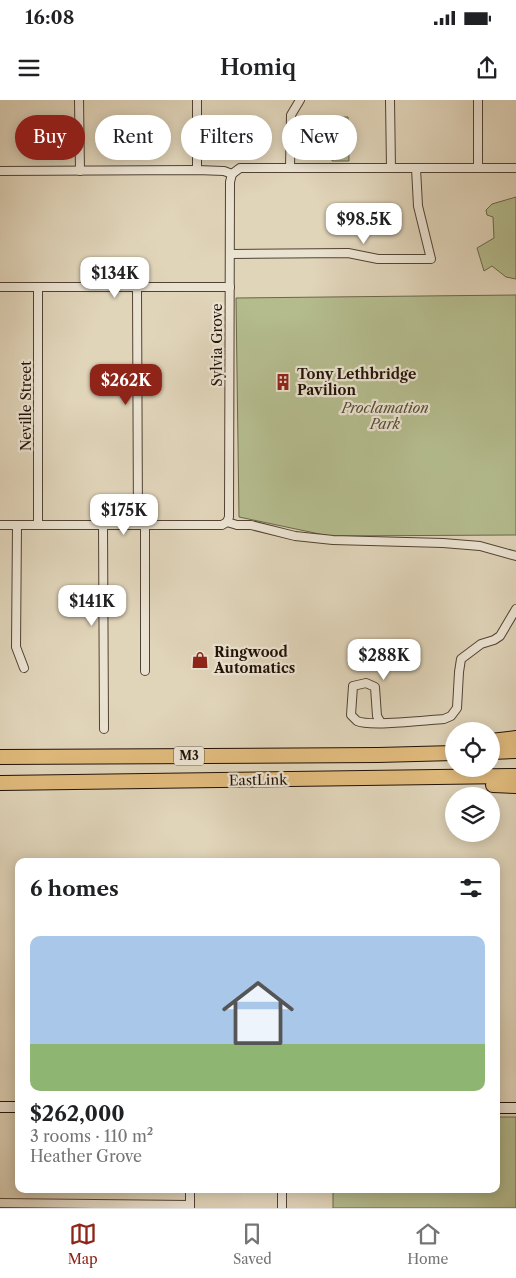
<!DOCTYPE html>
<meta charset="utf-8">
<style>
body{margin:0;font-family:"Libre Caslon Text",serif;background:#f6f6f6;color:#202124;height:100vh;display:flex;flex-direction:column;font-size:19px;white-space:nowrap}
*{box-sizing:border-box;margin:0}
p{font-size:16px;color:#757577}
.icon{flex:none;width:28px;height:28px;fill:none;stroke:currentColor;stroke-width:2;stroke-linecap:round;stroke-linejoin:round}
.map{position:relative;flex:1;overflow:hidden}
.drawer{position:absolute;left:15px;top:758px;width:485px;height:335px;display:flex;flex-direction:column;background:#fff;border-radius:10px;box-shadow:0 2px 12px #0003}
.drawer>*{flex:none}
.guide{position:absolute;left:15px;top:15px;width:486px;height:45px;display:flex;gap:10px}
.controls{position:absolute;left:445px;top:622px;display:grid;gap:10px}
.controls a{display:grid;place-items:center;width:55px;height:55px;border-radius:50%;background:#fff;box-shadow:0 2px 12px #0003;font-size:25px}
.price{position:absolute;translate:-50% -42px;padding:0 11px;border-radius:10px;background:#fff;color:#222;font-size:16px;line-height:32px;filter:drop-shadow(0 1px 2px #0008)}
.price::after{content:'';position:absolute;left:50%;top:30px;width:15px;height:11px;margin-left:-8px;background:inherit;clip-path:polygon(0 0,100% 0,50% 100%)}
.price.current{background:#8f2418;color:#fff}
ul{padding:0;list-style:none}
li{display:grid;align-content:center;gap:10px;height:265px;padding:0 15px}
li+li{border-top:1px solid #e0e0e0}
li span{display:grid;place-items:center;height:155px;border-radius:10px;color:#555}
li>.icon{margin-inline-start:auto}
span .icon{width:90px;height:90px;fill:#fffc;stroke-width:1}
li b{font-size:21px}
h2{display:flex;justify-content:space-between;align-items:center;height:60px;padding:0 15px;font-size:21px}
.pill{padding:0 18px;border-radius:22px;background:#fff;box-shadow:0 2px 12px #0003;font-size:18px;line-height:45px}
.pill.current{background:#8f2418;color:#fff}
.status{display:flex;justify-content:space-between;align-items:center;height:35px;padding:0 25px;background:#fff;direction:ltr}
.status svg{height:14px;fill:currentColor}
header{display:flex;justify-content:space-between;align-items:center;height:65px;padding:0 15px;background:#fff;font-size:22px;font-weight:600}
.menu{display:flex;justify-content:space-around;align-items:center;height:70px;border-top:1px solid #e0e0e0;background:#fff;font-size:14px;color:#757577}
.menu a{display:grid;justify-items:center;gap:2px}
.menu .current{color:#8f2418}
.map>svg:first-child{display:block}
</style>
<div class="status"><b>16:08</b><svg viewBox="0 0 49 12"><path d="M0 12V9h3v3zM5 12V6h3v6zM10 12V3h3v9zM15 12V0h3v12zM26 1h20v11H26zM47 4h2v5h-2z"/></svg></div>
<header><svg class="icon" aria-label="menu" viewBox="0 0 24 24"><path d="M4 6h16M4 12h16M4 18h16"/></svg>Homiq<svg class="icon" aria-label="share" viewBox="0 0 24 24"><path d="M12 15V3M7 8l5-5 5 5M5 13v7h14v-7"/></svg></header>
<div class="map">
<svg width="516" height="1108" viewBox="0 0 516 1108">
<rect width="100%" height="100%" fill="#e0d4b9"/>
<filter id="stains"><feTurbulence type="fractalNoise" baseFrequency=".004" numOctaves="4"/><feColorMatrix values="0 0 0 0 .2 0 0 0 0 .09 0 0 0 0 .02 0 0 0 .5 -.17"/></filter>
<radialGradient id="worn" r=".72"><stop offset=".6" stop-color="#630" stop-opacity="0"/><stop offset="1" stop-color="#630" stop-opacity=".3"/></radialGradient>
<g fill="#b4bc8e" stroke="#6a674a">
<polygon points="331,17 348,17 349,61 332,61"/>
<polygon points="516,97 516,179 506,177 492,166 484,171 477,148 494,138 493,117 487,115 486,110 492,104"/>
<polygon points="516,195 516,435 329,436 239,417 236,198"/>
<polygon points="496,1017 516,1017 516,1108 333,1108 333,1089 496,1089"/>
</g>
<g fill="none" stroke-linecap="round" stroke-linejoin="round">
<g stroke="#514233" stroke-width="10">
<g id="street">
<polyline points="79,0 80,71"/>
<polyline points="197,0 197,70"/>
<polyline points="390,0 391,68"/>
<polyline points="478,0 478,67"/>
<polyline points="290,68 291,15 300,0"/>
<polyline points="0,71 197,70 224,71 232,74 240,68 516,68"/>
<polyline points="230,154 348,153 378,159 431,159 418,106 416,68"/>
<polyline points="0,187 230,187"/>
<polyline points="137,187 138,425"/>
<polyline points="227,422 237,425 251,425 295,436 333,440 443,443 480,446 516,456"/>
<polyline points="0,425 222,425 227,422 229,417 230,82 232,74"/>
<polyline points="17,425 16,547 24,568"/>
<polyline points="38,425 38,187"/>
<polyline points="103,425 104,629"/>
<polyline points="145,425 145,571"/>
<path d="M 381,623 L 377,616 L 375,587 L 366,583 L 353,586 L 351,615 C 352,616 356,620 357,621 C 370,627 427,620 444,619 L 451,616 L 457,608 L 459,572 L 461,559 L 481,544 L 494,540 L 500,536 L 516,509"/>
<polyline points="190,1089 190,1108"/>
<polyline points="282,1089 282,1108"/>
<polyline points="0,1103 190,1105"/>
</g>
</g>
<g stroke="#211206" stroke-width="12">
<g id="secondary">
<polyline points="0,1007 19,1007"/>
<polyline points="496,1008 516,1008"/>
</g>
</g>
<g stroke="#211206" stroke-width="16">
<g id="highway">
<polyline points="491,641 516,638"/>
<polyline points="491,652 516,651"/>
<polyline points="0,657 378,655 454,653"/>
<polyline points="0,683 516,676"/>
<polyline points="493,685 516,686"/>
</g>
</g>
<use href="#street" stroke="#ebe3d2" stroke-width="8"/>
<use href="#secondary" stroke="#ebe3d2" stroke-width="10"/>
<use href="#highway" stroke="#e0ba7c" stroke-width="14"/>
</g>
<defs>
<g id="building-bare" transform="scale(1.35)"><path d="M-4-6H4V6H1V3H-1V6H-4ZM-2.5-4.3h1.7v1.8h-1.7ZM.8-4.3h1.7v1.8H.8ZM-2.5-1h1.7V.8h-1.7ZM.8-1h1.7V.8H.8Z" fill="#8f2418" stroke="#ebe3d2" stroke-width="2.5" paint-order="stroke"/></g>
<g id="shop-bare" transform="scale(1.35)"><path d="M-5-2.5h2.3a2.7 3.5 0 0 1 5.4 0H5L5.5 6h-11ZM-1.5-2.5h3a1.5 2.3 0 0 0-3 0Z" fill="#8f2418" stroke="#ebe3d2" stroke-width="2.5" paint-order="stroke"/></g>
</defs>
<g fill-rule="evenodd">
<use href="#building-bare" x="283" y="282"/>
<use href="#shop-bare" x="200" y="560"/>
</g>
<g text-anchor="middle" stroke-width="4.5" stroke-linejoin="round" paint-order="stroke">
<rect fill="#ebe3d2" stroke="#5e5143" stroke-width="1" x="174" y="646.5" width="30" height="19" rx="4"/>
<g font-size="12" font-weight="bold" fill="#211206">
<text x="189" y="660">M3</text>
</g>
<g font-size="14" fill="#211206" stroke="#ebe3d2">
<text transform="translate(217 245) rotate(-90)" y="5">Sylvia Grove</text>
<text transform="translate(26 306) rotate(-90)" y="5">Neville Street</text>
<text transform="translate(258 680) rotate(-1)" y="5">EastLink</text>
</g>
<g font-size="14" font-weight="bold" fill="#211206" stroke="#ebe3d2" text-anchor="start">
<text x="297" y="279">Tony Lethbridge<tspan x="297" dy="16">Pavilion</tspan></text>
<text x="214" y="557">Ringwood<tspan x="214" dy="16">Automatics</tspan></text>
</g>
<g font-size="14" font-style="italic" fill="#544e36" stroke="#ebe3d2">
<text x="385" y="313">Proclamation<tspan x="385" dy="16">Park</tspan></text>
</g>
</g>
<rect width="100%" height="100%" filter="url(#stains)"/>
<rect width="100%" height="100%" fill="url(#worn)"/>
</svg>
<div class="controls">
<a><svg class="icon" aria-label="locate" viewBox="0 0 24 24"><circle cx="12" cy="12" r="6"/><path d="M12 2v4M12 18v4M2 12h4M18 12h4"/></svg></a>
<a><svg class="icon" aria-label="layers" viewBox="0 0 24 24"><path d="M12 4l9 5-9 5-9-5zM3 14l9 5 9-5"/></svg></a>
</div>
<b class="price" style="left:364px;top:145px">$98.5K</b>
<b class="price" style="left:115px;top:199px">$134K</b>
<b class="price current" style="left:126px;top:306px">$262K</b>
<b class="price" style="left:124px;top:436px">$175K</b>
<b class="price" style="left:92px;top:527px">$141K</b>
<b class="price" style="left:384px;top:581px">$288K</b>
<div class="guide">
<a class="pill current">Buy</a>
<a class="pill">Rent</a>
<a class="pill">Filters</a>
<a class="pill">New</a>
</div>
<section class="drawer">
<h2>6 homes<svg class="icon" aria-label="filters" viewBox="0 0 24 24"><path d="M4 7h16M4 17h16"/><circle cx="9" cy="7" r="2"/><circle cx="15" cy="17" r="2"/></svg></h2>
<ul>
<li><span style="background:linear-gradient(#a9c7e8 70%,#8fb573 0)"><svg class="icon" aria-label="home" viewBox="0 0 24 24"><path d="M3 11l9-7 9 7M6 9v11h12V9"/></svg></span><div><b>$262,000</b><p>3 rooms · 110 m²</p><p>Heather Grove</p></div></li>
</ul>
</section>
</div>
<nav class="menu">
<a class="current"><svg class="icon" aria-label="map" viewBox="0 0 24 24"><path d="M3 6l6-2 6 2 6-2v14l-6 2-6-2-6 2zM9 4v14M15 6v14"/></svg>Map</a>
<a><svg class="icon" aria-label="saved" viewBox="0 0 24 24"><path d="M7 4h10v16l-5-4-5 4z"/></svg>Saved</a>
<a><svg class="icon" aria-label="home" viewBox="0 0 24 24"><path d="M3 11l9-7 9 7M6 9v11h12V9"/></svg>Home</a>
</nav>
